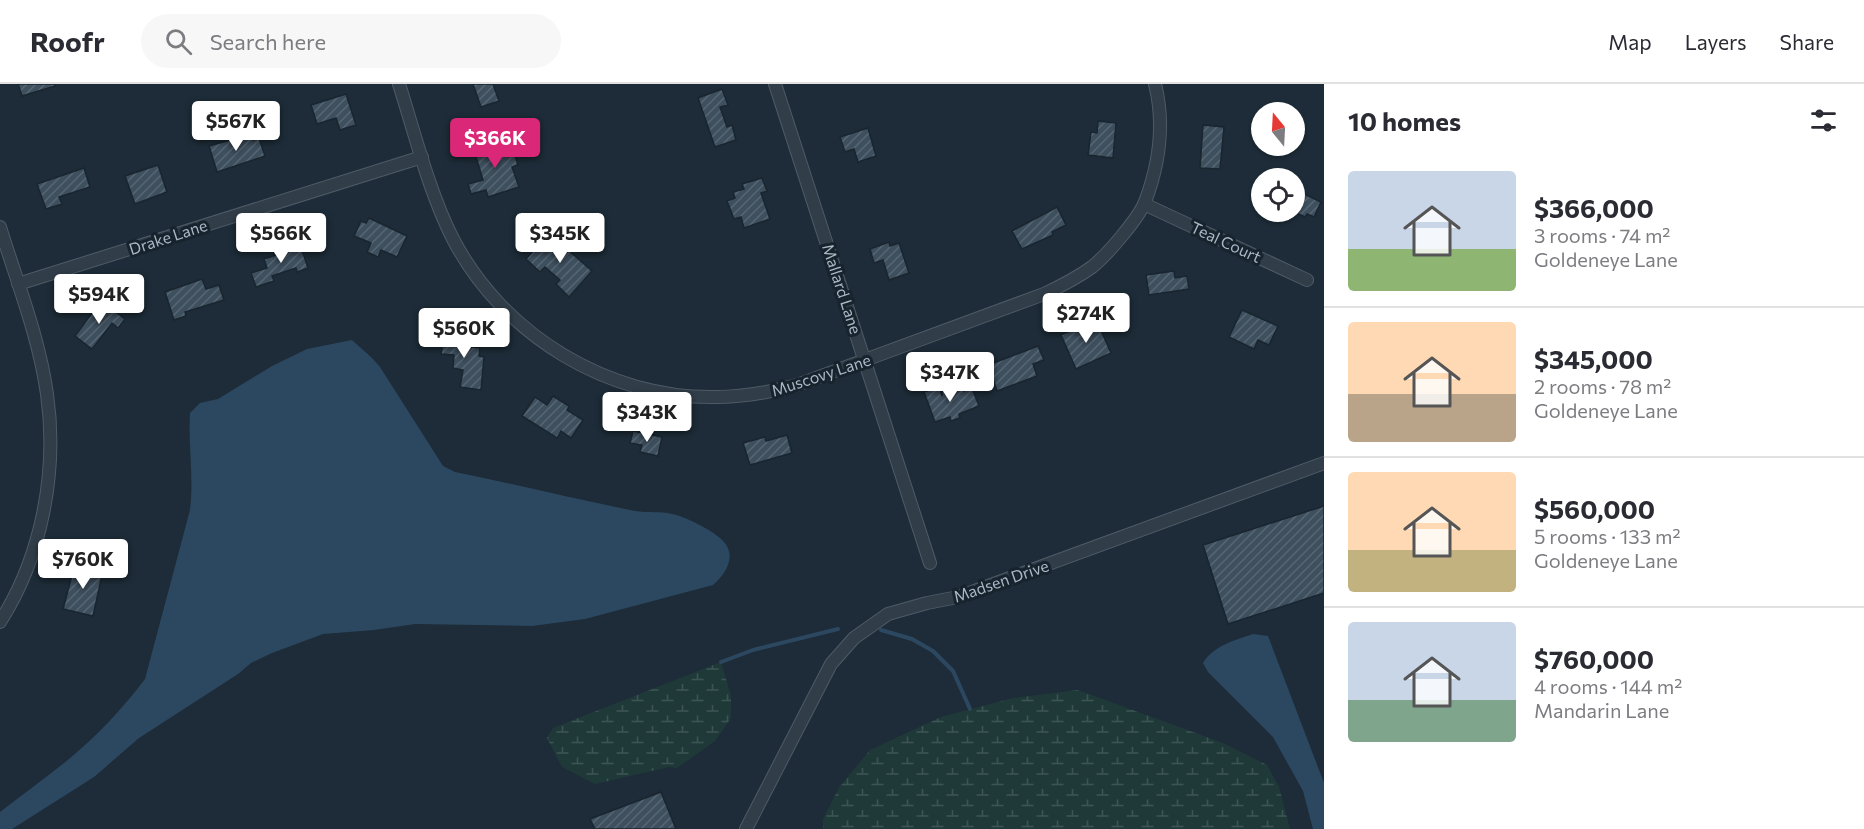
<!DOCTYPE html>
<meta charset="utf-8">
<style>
body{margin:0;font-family:Commissioner,sans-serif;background:#f7f7f7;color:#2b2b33;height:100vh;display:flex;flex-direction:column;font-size:22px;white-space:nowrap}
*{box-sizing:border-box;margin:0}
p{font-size:20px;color:#7c7c81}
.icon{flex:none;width:33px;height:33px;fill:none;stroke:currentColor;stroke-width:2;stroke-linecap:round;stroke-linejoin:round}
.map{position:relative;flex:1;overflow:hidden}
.side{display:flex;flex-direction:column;background:#fff;width:540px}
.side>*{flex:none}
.needle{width:39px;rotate:342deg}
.fabs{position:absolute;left:1251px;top:18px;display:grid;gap:12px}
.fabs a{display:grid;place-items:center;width:54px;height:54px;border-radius:50%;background:#fff;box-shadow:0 2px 4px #0004;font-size:30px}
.price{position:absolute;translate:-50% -51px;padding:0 14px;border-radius:6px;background:#fff;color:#222;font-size:20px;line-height:39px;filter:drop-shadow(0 2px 3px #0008)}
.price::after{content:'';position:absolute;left:50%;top:36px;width:18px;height:14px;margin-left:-9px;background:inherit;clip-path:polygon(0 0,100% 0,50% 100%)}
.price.active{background:#db2777;color:#fff}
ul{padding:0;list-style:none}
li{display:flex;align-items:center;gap:18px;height:150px;padding:0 24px}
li+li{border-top:2px solid #e1e1e2}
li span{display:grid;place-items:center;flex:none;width:168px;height:120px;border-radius:6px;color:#555}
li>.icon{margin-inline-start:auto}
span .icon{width:72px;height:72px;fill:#fffc;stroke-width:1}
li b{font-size:26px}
h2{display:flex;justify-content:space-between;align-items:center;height:72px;padding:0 24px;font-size:26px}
header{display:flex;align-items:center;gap:36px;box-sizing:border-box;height:84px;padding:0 30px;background:#fff;border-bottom:2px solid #e1e1e2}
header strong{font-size:28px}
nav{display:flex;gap:33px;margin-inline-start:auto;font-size:21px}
.search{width:420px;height:54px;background:#f7f7f7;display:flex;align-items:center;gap:15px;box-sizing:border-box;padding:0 21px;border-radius:33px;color:#7c7c81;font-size:22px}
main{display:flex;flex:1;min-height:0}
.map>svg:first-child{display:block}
</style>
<header>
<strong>Roofr</strong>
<div class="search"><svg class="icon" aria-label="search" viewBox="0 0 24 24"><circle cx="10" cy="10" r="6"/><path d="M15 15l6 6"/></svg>Search here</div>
<nav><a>Map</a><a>Layers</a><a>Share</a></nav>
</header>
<main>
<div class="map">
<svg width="1324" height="745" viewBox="0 0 1324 745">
<defs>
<pattern id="wetland-marsh" width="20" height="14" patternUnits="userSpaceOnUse" patternTransform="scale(1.5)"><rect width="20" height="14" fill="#1f3939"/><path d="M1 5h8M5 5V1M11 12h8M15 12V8" fill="none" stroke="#3d5454"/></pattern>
<pattern id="building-hatch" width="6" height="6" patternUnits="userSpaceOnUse" patternTransform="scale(1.5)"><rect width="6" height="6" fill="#3e4f5e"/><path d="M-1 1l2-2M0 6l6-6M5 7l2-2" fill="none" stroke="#576674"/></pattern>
</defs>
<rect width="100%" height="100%" fill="#1d2c38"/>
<g fill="url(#wetland-marsh)">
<polygon points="721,578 731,612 731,634 715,657 677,684 669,683 595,700 562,683 547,654 553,644"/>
<polygon points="1078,606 1223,659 1267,681 1279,703 1290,745 823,745 823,735 840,702 870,666 941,633 1013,614"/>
</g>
<g fill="#2c4860">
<path d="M 352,256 L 372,274 L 380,283 L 443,382 L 455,388 C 515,400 575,415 635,427 C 647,429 660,427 672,430 C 684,432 712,446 721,455 C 738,470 727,489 713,501 L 585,535 L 532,542 L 415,540 L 374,546 L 323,550 L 272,569 L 251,579 L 238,590 L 139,654 L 94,693 L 12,745 L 0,745 L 0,728 C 23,710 47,693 69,675 C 97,652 124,623 145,595 L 190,426 C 194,393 188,361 190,329 L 200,319 L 218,315 L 272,282 L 307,265 Z"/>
<path d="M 1253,550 L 1268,552 L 1324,699 L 1324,745 L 1313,745 L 1303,707 L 1273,653 L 1208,588 L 1203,579 C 1213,562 1235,556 1253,550 Z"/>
</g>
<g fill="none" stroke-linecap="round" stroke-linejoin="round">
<g stroke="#2c4860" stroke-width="4">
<polyline points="881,546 912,555 933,567 953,587 970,625"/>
<polyline points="721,578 753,566 838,545"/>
</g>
</g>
<g fill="url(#building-hatch)" stroke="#19252f" stroke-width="1.5">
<polygon points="18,0 54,0 55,2 22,12"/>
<polygon points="473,0 493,0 499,17 481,23"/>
<polygon points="722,5 728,21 720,23 727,43 732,41 736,56 715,63 698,14"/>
<polygon points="346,10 356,41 340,46 336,34 317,40 311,21"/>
<polygon points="1098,37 1116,39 1113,74 1088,71 1091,48 1097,49"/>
<polygon points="1203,41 1224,43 1220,85 1200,84"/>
<polygon points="868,44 876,72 858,78 854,65 845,68 840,53"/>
<polygon points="251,50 253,56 259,54 265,72 217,88 209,62"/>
<polygon points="497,55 501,69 513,65 518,81 512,83 519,103 488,113 486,106 471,110 468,100 483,96 473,63"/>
<polygon points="158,81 167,108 135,120 125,92"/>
<polygon points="84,84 90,103 59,113 62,120 46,125 37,100"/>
<polygon points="762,94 767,107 761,109 770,135 744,144 741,133 734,135 727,117 735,114 733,108 744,105 742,100"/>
<polygon points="1294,105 1321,118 1314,133 1307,130 1305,133 1294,128"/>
<polygon points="1057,123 1066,141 1052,148 1053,151 1022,165 1012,147"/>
<polygon points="369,134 407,152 397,173 381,166 378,173 367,168 371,159 354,152 361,137 366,139"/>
<polygon points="549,149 592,187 569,213 556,200 560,196 545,183 540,188 526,175"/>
<polygon points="299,157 308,184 297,188 296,184 272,192 274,197 256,203 251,189 267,184 264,175 288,167 286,161"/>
<polygon points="889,158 890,162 899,159 909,189 889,196 883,176 874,179 870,165"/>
<polygon points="1174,187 1175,194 1187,192 1189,205 1149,211 1146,191"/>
<polygon points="202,195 206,205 219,201 224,216 185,228 186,232 174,236 165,208"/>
<polygon points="101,217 125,235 118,244 112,239 92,265 75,252"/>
<polygon points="1242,226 1278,242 1269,261 1258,256 1254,265 1229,253"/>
<polygon points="1096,235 1111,269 1076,285 1061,251"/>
<polygon points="445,245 466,248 464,262 480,264 479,272 484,273 481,306 460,303 463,286 453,284 454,271 441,270"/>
<polygon points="1038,262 1044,276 1033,280 1037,292 997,307 988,281"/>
<polygon points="939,302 942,312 942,307 949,305 950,309 963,304 964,307 972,304 979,322 959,330 960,334 951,337 950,333 935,338 924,308"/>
<polygon points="553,312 569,322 567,326 583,336 571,354 561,347 557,354 522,332 535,313 547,321"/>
<polygon points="633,347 662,353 658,372 640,368 642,361 630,359"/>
<polygon points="787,351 792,369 750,381 743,359 765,353 766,357"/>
<polygon points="1324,422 1324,509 1228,540 1203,461"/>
<polygon points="75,480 103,487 93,532 63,525"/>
<polygon points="661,708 676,745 595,745 590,735"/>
</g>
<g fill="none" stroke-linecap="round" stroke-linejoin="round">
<g stroke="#4e5b67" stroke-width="14">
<g id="minor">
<path d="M 399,0 C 415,50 429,108 453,155 C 503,251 608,315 716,313 C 744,313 771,308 797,301 L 1044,210 C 1061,202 1077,194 1092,183 C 1107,171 1138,135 1145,118 C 1159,81 1165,40 1155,0"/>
<polyline points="775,0 930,479"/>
<polyline points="1144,120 1307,196"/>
<path d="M 0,143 C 17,198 39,253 47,310 C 58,387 42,472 0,538"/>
<polyline points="18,200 422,73"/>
<polyline points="746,745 831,580 854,554 888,530 927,519 958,513 1324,379"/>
</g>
</g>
<use href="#minor" stroke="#313e49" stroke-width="12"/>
</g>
<g text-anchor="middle" stroke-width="6" stroke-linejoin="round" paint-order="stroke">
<g font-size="16" fill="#abb8c6" stroke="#17232d">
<text transform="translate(168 153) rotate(-18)" y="6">Drake Lane</text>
<text transform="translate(1226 158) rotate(25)" y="6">Teal Court</text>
<text transform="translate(842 205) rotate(72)" y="6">Mallard Lane</text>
<text transform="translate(821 291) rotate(-18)" y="6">Muscovy Lane</text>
<text transform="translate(1001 497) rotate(-19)" y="6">Madsen Drive</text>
</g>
</g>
</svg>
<div class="fabs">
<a><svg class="needle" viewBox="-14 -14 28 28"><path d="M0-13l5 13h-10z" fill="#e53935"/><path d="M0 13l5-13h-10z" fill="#7c7c81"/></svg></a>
<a><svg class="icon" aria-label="locate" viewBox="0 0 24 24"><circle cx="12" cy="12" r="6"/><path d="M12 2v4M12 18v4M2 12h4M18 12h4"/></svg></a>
</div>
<b class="price" style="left:236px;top:68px">$567K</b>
<b class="price active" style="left:495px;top:85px">$366K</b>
<b class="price" style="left:281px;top:180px">$566K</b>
<b class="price" style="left:560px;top:180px">$345K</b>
<b class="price" style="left:99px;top:241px">$594K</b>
<b class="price" style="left:1086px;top:260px">$274K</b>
<b class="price" style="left:464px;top:275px">$560K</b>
<b class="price" style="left:950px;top:319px">$347K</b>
<b class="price" style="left:647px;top:359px">$343K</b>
<b class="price" style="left:83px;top:506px">$760K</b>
</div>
<section class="side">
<h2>10 homes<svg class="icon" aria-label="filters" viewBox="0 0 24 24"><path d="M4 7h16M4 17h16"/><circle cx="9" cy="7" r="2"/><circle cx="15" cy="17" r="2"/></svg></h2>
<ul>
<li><span style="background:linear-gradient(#c9d6e8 65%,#8fb573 0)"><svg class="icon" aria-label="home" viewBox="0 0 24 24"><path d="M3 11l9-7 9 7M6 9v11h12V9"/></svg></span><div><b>$366,000</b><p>3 rooms · 74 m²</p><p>Goldeneye Lane</p></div></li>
<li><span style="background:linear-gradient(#ffd9b3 60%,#b9a48a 0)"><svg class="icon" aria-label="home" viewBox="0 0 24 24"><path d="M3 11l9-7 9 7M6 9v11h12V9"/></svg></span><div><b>$345,000</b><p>2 rooms · 78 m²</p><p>Goldeneye Lane</p></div></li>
<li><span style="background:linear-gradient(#ffd9b3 65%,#c2b280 0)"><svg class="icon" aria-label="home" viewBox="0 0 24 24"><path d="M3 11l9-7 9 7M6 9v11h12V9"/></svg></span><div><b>$560,000</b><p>5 rooms · 133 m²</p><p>Goldeneye Lane</p></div></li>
<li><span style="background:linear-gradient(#c9d6e8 65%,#7fa58c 0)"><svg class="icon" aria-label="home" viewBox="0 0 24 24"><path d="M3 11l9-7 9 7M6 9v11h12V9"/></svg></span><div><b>$760,000</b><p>4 rooms · 144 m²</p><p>Mandarin Lane</p></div></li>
</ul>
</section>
</main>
